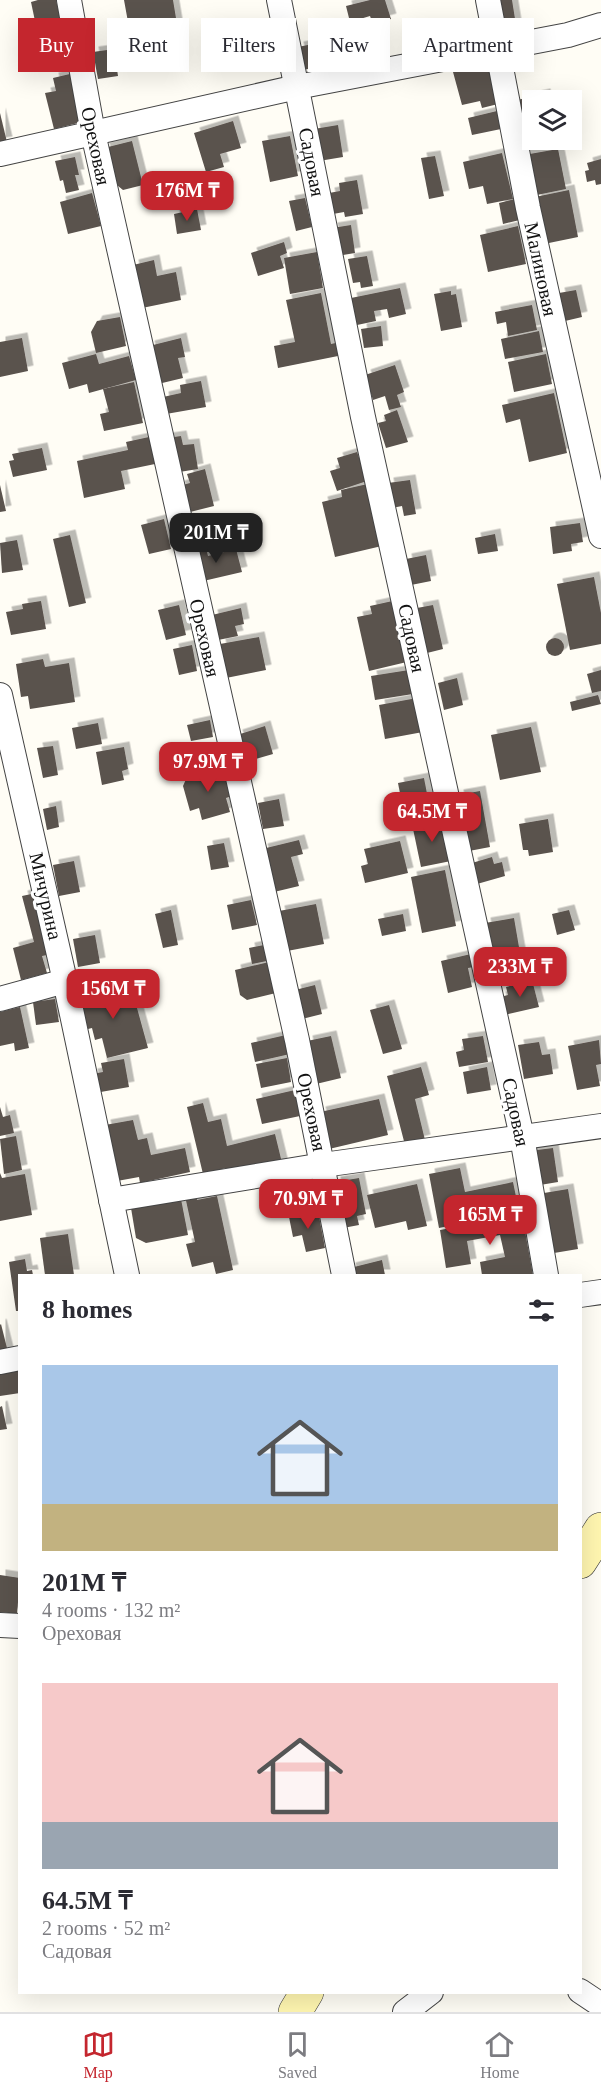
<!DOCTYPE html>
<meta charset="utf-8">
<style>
body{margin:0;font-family:Georgia,serif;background:#f2f2f3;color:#2b2b33;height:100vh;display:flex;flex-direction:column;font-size:22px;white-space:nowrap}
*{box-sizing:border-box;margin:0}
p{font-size:20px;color:#7c7c81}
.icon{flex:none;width:33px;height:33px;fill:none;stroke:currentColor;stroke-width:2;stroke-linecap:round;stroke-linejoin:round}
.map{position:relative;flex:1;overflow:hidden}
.drawer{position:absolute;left:18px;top:1274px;width:564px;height:720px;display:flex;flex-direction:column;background:#fff;border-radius:0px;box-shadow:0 6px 24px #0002}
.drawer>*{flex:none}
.hud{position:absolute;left:18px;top:18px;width:566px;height:54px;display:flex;gap:12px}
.tools{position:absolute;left:522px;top:90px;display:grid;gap:12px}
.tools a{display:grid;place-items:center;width:60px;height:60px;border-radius:0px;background:#fff;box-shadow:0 6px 24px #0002;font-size:30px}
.price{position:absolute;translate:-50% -51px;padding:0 14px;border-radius:12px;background:#c4262e;color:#fff;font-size:20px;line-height:39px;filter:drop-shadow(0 2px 3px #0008)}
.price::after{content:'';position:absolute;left:50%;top:36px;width:18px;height:14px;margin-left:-9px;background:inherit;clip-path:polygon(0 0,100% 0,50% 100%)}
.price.current{background:#222;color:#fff}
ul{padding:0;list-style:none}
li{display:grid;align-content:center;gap:12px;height:318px;padding:0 24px}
li span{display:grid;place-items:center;height:186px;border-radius:0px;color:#555}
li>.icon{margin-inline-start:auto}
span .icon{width:108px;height:108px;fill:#fffc;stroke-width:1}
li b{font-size:26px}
h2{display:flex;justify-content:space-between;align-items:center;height:72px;padding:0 24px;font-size:26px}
.tag{padding:0 21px;border-radius:0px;background:#fff;box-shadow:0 6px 24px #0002;font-size:21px;line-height:54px}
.tag.current{background:#c4262e;color:#fff}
.tabs{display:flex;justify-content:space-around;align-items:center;height:84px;border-top:2px solid #e1e1e2;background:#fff;font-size:16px;color:#7c7c81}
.tabs a{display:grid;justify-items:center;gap:3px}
.tabs .current{color:#c4262e}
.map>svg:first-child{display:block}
</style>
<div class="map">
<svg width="601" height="2012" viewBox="0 0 601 2012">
<defs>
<filter id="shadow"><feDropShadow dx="5.5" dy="-5.5" stdDeviation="0" flood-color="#0004"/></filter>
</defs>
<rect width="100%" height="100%" fill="#fffdf5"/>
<g fill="#5a524d" filter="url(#shadow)">
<polygon points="38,0 56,0 69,59 44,64 31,2"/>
<polygon points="124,0 173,0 177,24 146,29 144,19 128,22"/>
<polygon points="370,0 385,0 391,19 373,24 370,16 350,22 346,6"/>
<polygon points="494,0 512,0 516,25 499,28"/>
<polygon points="322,42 327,65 303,70 298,47"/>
<polygon points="114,49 118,76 98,79 93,52"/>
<polygon points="488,64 498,104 482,108 480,101 462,105 453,72"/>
<polygon points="74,73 86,121 54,129 45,93 56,91 53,78"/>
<polygon points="545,94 546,100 532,100 532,132 530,133 527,120 522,121 517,100"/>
<polygon points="497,111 501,129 472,135 468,118"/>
<polygon points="0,113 7,142 0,143"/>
<polygon points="233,121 241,148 220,154 224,167 206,172 194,133"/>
<polygon points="338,125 343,157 319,161 314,129"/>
<polygon points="290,136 298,176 270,182 262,141"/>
<polygon points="132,141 143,185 123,190 112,181 104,148"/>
<polygon points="558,149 566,189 532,196 524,155"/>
<polygon points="502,153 513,199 487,204 483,186 469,189 463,162"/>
<polygon points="435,156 444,196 429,199 421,158"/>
<polygon points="75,157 79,175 75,175 79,190 66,193 63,180 60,181 55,161"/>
<polygon points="601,159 601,184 596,185 595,180 587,182 585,171 589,170 587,163"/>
<polygon points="357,180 363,214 345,217 344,212 333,214 329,193 340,191 339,183"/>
<polygon points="569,190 578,237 544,244 535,197"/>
<polygon points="92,193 101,226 68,234 60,202"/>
<polygon points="305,198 312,227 296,231 289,201"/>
<polygon points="519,198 524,219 503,224 499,203"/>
<polygon points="197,209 201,230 177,234 174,214"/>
<polygon points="351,225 355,253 337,256 332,228"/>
<polygon points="518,226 526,264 488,272 480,235"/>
<polygon points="284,242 287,253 280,256 284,268 258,276 251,253"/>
<polygon points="317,252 323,288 290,294 284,258"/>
<polygon points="367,256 373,286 361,288 360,282 353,283 348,259"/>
<polygon points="154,260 157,276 176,272 181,300 142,308 133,265"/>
<polygon points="400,288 406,314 389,318 387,309 374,311 376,321 357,325 351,298"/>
<polygon points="576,290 582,317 565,321 559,293"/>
<polygon points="451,291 451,295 456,294 462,327 441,331 434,294"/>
<polygon points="321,293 331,344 340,342 343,355 278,368 274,346 295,342 286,300"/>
<polygon points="532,305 537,330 508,336 506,322 497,324 495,312"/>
<polygon points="120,317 126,346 96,353 91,332 97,321"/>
<polygon points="381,326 383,346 364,348 361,329"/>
<polygon points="539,331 543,352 505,359 501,339"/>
<polygon points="22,338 28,371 0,377 0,342"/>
<polygon points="181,338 185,357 178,358 183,378 158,384 149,346"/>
<polygon points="96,354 99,364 129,356 136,380 89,393 87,384 69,389 62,363"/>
<polygon points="546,354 552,384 514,392 508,362"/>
<polygon points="395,365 404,392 397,395 401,407 389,410 385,396 373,400 365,375"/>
<polygon points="201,381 206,407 166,414 163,397 181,393 180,385"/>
<polygon points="134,382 143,423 104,431 100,414 109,412 103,389"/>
<polygon points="554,393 567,453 529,462 520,419 506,423 502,405"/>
<polygon points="397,410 408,442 386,448 378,423 386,421 384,415"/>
<polygon points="181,436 183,445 194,444 198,469 173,473 167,438"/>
<polygon points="149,437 155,464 121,471 125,489 84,498 77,461 128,450 126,442"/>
<polygon points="42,448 47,470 13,477 9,461 14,460 12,454"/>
<polygon points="357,452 367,481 337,491 330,471 340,468 337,458"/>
<polygon points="205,469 214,506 186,513 179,486 190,483 187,474"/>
<polygon points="410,480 416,514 404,516 402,506 392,508 388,483"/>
<polygon points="372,483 386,545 335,557 322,502 342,497 341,490"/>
<polygon points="0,485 6,511 0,512"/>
<polygon points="164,519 171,549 149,554 141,525"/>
<polygon points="580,523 583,542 571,544 572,551 553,554 550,527"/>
<polygon points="495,534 498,551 478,554 475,538"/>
<polygon points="70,535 86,603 69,607 53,539"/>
<polygon points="17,540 23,570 2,573 0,543"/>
<polygon points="206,548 208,556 236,549 242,572 199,582 191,552"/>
<polygon points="426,555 431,581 411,585 406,559"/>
<polygon points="594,577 601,613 601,644 570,650 557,584"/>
<polygon points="397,600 411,661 369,671 357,617 372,614 370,606"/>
<polygon points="41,601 46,629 11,635 6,612 23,609 22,604"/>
<polygon points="179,605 186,635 166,640 158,610"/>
<polygon points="433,605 443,649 427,653 417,608"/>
<polygon points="241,608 244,624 235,626 238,636 218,640 212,615"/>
<polygon points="259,637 266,670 226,678 220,644"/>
<circle cx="555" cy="647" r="9"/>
<polygon points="192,645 197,671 179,675 173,649"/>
<polygon points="43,659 45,667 69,663 75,702 30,709 28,696 21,697 16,664"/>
<polygon points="409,670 413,694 375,700 371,676"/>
<polygon points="601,670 601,691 592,693 587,674"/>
<polygon points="457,678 463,705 444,710 438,683"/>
<polygon points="598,695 601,704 572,711 570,702"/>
<polygon points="417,698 423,732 385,739 379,705"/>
<polygon points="210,720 213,737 191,741 187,725"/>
<polygon points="98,723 102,744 76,749 72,728"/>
<polygon points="265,726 273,754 245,762 237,735"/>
<polygon points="531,727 541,772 500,780 491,735"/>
<polygon points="53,746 58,775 43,778 37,748"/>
<polygon points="124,747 128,769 122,771 124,780 102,785 96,752"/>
<polygon points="223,766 232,796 226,798 230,812 202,820 199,808 190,811 183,786 187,777"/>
<polygon points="424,778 430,809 404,814 398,783"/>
<polygon points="480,791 490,847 469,851 458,795"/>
<polygon points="279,799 284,826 263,829 258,803"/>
<polygon points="56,806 59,827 47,830 43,809"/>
<polygon points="442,818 451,861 421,867 412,824"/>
<polygon points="548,819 553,852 529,856 528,850 523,850 519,824"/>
<polygon points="299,840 303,854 291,857 299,886 274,892 262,849"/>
<polygon points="400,841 408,873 365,883 361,866 368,864 364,849"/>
<polygon points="224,843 229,867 211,870 207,846"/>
<polygon points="492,857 494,864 502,862 505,876 477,884 472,863"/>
<polygon points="74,861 80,892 59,896 53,865"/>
<polygon points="445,870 456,926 422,933 411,877"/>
<polygon points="36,893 52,954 42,956 47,973 21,980 13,948 34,942 22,896"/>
<polygon points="251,900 257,925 232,930 227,905"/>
<polygon points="316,904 324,944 287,951 279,911"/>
<polygon points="171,910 178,945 163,948 155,914"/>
<polygon points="569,910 575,930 557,935 552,914"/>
<polygon points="403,914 406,931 382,936 378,919"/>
<polygon points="514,918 520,953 497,957 490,955 485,923"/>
<polygon points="95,935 100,963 78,967 73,939"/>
<polygon points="264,945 267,961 252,964 249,948"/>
<polygon points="471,954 474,967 468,968 472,987 448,993 441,961"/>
<polygon points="269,962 276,993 247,1000 240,995 235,970"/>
<polygon points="532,980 539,1007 504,1015 500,997 508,995 506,987"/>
<polygon points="119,982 124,1000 134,997 148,1048 107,1058 102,1038 95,1040 92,1028 88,1029 78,992"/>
<polygon points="315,985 322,1014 302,1019 295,990"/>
<polygon points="55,999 59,1022 36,1025 33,1002"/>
<polygon points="389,1005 402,1049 383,1054 370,1010"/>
<polygon points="20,1007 29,1048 15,1051 14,1043 0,1046 0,1012"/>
<polygon points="286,1035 290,1054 255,1062 251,1043"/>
<polygon points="331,1036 341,1078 316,1084 307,1041"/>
<polygon points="483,1036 488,1062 459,1067 456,1052 464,1050 462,1039"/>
<polygon points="599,1040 601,1064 596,1065 600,1086 577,1090 568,1046"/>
<polygon points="539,1042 542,1055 550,1054 553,1074 524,1079 518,1045"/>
<polygon points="287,1058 291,1082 261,1088 256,1064"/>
<polygon points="124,1059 129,1087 95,1093 92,1074 103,1072 101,1063"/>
<polygon points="421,1067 429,1095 415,1099 425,1140 405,1145 387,1076"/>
<polygon points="487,1067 491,1090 467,1094 463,1072"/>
<polygon points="295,1090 300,1116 262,1124 256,1099"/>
<polygon points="379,1099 388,1135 329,1149 320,1112"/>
<polygon points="203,1103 208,1122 221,1119 227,1146 275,1134 283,1167 229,1180 226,1168 203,1174 187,1107"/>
<polygon points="0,1107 3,1117 10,1115 14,1133 0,1136"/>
<polygon points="133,1120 138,1140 147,1138 151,1155 185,1148 190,1172 140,1183 139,1177 117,1181 105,1125"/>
<polygon points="16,1136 22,1170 4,1174 0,1139"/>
<polygon points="553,1148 558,1182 534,1186 529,1151"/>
<polygon points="460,1168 465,1192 513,1182 519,1211 439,1228 429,1174"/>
<polygon points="0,1173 2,1178 25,1174 32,1215 0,1221"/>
<polygon points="359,1178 366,1214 357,1216 359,1225 343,1228 335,1182"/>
<polygon points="417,1184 427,1226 408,1230 406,1221 375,1228 367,1195"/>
<polygon points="568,1189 578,1249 554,1253 544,1193"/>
<polygon points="196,1194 197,1200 217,1196 233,1270 216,1274 213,1262 192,1267 186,1244 195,1242 185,1196"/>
<polygon points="181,1199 188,1235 146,1243 136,1238 131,1208"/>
<polygon points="318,1211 325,1248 306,1252 302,1235 293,1237 289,1217"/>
<polygon points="522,1215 533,1275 482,1275 480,1262 505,1257 500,1235 467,1241 471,1264 446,1268 440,1230"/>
<polygon points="68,1234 74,1275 45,1275 40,1238"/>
<polygon points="25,1259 27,1271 32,1270 33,1275 20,1275 20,1311 16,1311 9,1262"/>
<polygon points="382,1260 385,1275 351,1275 350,1268"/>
<polygon points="1,1324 8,1352 0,1354 0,1325"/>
<polygon points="20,1369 20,1393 0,1396 0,1373"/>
<polygon points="2,1406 7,1429 0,1430 0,1407"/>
<polygon points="0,1575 20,1578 17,1614 0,1612"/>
</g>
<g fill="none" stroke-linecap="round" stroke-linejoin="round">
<g stroke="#444" stroke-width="26">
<g id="street">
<polyline points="69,0 93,133 297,1040 344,1275"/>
<polyline points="279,0 363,417 522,1137 546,1275"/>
<polyline points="488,0 528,208 601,536"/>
<polyline points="0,154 297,87 568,35 601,25"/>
<polyline points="0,695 65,981 127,1275"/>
<polyline points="0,999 65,981"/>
<polyline points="111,1200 323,1165 601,1126"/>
<polyline points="580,1295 601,1292"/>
<polyline points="0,1362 20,1358"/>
<polyline points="0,1625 20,1626"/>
<polyline points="580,1991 601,2005"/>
<polyline points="405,2012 431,1992"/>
</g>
</g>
<g stroke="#333" stroke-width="34">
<g id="secondary">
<polyline points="580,1562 601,1529"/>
<polyline points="295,2012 307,1992"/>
</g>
</g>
<use href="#street" stroke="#fff" stroke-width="24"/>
<use href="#secondary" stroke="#fff6b0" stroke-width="33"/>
</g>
<g text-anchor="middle" stroke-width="6" stroke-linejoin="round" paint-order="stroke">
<g font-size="20" fill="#111" stroke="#fff">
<text transform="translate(96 146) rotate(78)" y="7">Ореховая</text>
<text transform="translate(312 162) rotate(79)" y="7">Садовая</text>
<text transform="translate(541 269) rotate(78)" y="7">Малиновая</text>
<text transform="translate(205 638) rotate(77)" y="7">Ореховая</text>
<text transform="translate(412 638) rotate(78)" y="7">Садовая</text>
<text transform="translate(46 896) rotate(77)" y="7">Мичурина</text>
<text transform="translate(312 1112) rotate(78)" y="7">Ореховая</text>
<text transform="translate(516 1112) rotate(78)" y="7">Садовая</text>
</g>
</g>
</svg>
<div class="tools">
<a><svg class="icon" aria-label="layers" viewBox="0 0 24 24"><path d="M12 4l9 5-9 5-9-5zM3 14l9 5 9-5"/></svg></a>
</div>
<b class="price" style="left:187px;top:222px">176M ₸</b>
<b class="price current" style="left:216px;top:564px">201M ₸</b>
<b class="price" style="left:208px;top:793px">97.9M ₸</b>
<b class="price" style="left:432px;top:843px">64.5M ₸</b>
<b class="price" style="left:520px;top:998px">233M ₸</b>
<b class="price" style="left:113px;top:1020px">156M ₸</b>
<b class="price" style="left:308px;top:1230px">70.9M ₸</b>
<b class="price" style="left:490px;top:1246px">165M ₸</b>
<div class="hud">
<a class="tag current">Buy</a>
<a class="tag">Rent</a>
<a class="tag">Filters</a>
<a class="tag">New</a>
<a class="tag">Apartment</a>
</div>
<section class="drawer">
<h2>8 homes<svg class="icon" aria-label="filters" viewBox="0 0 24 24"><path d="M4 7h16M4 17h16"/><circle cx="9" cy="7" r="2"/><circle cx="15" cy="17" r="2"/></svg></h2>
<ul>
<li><span style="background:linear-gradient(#a9c7e8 75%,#c2b280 0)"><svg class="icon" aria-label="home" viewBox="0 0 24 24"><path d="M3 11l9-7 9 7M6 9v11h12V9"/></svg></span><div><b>201M ₸</b><p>4 rooms · 132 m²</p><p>Ореховая</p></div></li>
<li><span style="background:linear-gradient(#f6c9c9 75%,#9aa5b1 0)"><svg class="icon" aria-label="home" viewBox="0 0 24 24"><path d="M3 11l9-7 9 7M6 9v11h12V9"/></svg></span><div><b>64.5M ₸</b><p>2 rooms · 52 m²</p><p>Садовая</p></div></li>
</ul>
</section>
</div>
<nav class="tabs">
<a class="current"><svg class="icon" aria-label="map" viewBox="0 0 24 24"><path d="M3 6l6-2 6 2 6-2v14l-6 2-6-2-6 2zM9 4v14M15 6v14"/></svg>Map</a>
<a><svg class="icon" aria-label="saved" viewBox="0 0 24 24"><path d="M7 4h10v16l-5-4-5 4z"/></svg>Saved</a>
<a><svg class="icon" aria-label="home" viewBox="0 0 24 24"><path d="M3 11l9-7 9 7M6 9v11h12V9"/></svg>Home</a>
</nav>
